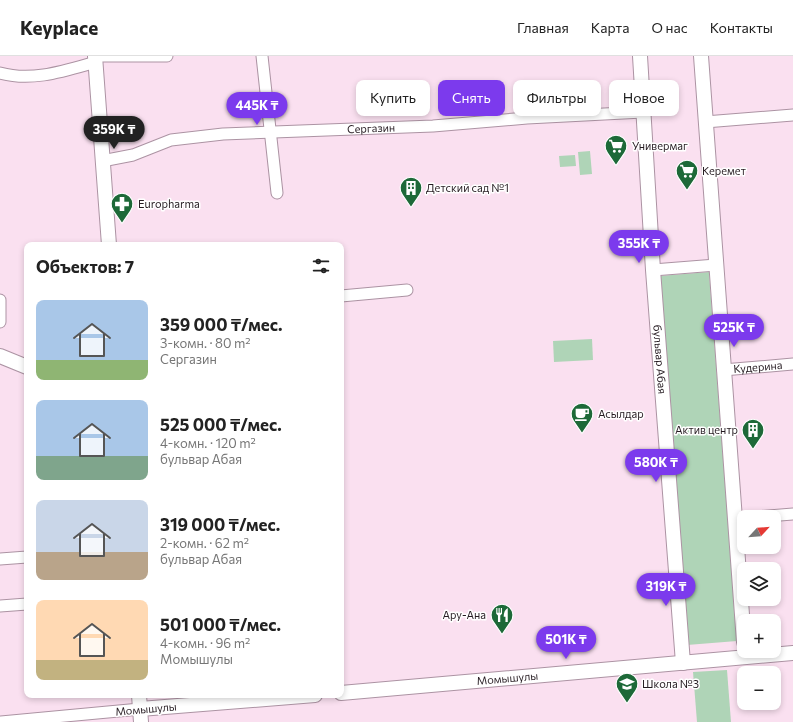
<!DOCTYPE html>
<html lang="ru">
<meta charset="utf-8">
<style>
body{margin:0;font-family:Commissioner,sans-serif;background:#f2f2f2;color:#222;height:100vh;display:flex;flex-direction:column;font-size:15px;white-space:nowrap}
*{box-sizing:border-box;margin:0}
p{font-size:13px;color:#767676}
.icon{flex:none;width:22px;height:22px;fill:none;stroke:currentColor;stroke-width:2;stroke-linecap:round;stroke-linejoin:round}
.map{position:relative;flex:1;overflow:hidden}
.side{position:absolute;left:24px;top:186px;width:320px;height:456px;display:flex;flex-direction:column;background:#fff;border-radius:8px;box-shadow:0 2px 6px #0003}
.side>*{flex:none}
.hud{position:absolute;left:356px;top:24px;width:377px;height:36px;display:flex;gap:8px}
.needle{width:26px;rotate:64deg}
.controls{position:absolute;left:737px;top:454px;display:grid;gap:8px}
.controls a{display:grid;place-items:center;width:44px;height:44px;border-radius:8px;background:#fff;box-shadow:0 2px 6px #0003;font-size:20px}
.price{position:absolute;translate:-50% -34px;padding:0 9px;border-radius:14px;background:#7c3aed;color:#fff;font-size:13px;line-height:26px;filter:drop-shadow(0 1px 2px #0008)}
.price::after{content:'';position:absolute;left:50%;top:24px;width:12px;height:9px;margin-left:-6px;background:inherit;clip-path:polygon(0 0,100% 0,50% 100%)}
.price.current{background:#222;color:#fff}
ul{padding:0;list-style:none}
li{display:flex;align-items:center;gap:12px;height:100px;padding:0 12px}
li span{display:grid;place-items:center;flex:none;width:112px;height:80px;border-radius:8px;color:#555}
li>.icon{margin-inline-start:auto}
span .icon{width:48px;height:48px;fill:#fffc;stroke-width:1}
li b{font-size:17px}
h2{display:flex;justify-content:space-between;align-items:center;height:48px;padding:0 12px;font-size:17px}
.chip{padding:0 14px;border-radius:8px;background:#fff;box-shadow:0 2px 6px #0003;font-size:14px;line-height:36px}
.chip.current{background:#7c3aed;color:#fff}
header{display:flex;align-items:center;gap:24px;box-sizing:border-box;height:56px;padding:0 20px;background:#fff;border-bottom:1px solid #e0e0e0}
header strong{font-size:19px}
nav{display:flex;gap:22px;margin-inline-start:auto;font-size:14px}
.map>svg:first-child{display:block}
</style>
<header>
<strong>Keyplace</strong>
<nav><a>Главная</a><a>Карта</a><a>О нас</a><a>Контакты</a></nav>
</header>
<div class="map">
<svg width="793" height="666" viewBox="0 0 793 666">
<rect width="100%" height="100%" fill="#fae0f0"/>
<g fill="#afd4b7">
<polygon points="590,95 592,118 580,119 578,96"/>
<polygon points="575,99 576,110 560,111 559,100"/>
<polygon points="709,216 737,585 687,589 659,220"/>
<polygon points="592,283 593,304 554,306 553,285"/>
<polygon points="727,614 731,666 697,666 693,616"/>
</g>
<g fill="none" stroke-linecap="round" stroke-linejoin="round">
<g stroke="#ac93a3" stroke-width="13">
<g id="minor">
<polyline points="102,0 167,0"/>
<polyline points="262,0 277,137"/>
<path d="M 0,17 C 32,26 64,15 96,6"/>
<polyline points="705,66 793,59"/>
<path id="s1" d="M 102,105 L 133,99 L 171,84 L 223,78 L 433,70 L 527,62 L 643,56"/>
<polyline points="653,214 716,209"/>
<polyline points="341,240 407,234"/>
<polyline points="0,244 0,266"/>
<path id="s2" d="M 723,314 L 793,308"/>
<polyline points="756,461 793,458"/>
<polyline points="0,503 27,501"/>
<polyline points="0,550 27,548"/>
<polyline points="1,666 140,653"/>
</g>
</g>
<g stroke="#ac93a3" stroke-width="16">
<g id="major">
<polyline points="95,0 109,189"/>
<path id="s3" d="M 640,0 L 653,214 L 683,607"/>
<polyline points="701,0 744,586"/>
<polyline points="0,300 27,311"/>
<path id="s4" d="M 341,637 L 793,597"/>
<polyline points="139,639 141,666"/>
<polyline points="140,653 315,639"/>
</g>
</g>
<use href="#minor" stroke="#fff" stroke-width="11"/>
<use href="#major" stroke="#fff" stroke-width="14"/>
</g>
<defs>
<g id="supermarket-pin" transform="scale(1.15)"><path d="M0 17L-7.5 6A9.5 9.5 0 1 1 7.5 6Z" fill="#1d6938" stroke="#fff"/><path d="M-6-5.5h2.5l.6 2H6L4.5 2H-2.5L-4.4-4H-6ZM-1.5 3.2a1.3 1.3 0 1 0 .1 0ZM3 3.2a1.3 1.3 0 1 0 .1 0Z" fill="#fff"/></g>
<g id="building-pin" transform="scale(1.15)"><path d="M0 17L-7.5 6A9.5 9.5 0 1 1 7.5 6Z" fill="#1d6938" stroke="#fff"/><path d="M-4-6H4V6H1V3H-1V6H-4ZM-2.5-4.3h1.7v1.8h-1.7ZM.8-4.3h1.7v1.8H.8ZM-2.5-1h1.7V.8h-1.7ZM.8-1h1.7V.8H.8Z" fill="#fff"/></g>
<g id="pharmacy-pin" transform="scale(1.15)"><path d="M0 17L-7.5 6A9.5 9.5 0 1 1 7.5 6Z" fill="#1d6938" stroke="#fff"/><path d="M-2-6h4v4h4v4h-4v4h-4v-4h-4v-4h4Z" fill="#fff"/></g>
<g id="cafe-pin" transform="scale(1.15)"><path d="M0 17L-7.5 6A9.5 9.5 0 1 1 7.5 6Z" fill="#1d6938" stroke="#fff"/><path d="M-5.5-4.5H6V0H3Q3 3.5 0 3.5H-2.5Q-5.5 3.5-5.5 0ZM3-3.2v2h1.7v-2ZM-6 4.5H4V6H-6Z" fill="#fff"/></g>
<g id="restaurant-pin" transform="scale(1.15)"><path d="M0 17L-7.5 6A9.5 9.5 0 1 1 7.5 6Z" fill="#1d6938" stroke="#fff"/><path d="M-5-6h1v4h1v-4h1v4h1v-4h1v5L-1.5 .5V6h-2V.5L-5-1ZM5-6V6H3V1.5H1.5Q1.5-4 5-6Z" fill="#fff"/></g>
<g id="school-pin" transform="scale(1.15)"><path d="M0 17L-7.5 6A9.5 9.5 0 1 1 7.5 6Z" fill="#1d6938" stroke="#fff"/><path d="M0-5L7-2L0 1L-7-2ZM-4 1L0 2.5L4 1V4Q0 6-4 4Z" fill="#fff"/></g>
</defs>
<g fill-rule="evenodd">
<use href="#supermarket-pin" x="616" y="90"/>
<use href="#supermarket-pin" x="687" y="115"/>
<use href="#building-pin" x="411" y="132"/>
<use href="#pharmacy-pin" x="122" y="148"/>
<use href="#cafe-pin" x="582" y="358"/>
<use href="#building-pin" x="753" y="374"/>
<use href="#restaurant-pin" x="502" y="559"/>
<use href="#school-pin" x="627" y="628"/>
</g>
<g text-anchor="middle" stroke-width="3" stroke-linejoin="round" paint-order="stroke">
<g font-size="11" fill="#251b21" stroke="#fff">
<text dy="4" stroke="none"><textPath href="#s1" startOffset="273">Сергазин</textPath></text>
<text dy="4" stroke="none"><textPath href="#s3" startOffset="304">бульвар Абая</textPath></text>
<text dy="4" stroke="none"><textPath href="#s2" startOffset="35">Кудерина</textPath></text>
<text dy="4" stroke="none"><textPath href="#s4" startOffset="167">Момышулы</textPath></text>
<text transform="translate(146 653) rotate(-5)" y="4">Момышулы</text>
</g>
<g font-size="11" fill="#251b21" stroke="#fff" text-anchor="start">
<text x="632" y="94">Универмаг</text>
<text x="702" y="119">Керемет</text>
<text x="426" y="136">Детский сад №1</text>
<text x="138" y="152">Europharma</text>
<text x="598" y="362">Асылдар</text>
<text x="738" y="378" text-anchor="end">Актив центр</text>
<text x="486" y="563" text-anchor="end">Ару-Ана</text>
<text x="642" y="632">Школа №3</text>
</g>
</g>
</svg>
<div class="controls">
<a><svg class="needle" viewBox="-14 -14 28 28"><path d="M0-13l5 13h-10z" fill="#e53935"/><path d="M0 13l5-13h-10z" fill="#767676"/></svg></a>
<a><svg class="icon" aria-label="layers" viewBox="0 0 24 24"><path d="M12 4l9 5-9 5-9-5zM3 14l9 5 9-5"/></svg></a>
<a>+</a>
<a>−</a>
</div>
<b class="price" style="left:257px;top:70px">445K ₸</b>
<b class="price current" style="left:114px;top:94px">359K ₸</b>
<b class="price" style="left:639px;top:208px">355K ₸</b>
<b class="price" style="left:734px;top:292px">525K ₸</b>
<b class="price" style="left:656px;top:427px">580K ₸</b>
<b class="price" style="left:666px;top:551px">319K ₸</b>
<b class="price" style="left:566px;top:604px">501K ₸</b>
<div class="hud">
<a class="chip">Купить</a>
<a class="chip current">Снять</a>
<a class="chip">Фильтры</a>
<a class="chip">Новое</a>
</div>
<section class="side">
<h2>Объектов: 7<svg class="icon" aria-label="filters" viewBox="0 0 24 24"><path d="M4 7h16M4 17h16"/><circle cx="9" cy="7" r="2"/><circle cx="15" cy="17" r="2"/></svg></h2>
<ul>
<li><span style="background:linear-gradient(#a9c7e8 75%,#8fb573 0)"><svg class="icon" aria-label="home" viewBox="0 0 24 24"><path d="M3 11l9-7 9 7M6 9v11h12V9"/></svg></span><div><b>359 000 ₸/мес.</b><p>3-комн. · 80 m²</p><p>Сергазин</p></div></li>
<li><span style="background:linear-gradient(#a9c7e8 70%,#7fa58c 0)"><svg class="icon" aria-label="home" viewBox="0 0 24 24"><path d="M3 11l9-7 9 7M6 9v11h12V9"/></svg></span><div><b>525 000 ₸/мес.</b><p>4-комн. · 120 m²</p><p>бульвар Абая</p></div></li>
<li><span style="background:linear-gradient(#c9d6e8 65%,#b9a48a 0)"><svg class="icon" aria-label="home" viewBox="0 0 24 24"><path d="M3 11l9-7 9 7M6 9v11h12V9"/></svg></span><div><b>319 000 ₸/мес.</b><p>2-комн. · 62 m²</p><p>бульвар Абая</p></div></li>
<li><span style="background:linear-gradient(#ffd9b3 75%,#c2b280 0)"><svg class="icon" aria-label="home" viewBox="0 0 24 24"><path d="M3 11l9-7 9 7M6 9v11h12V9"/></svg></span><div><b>501 000 ₸/мес.</b><p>4-комн. · 96 m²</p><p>Момышулы</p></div></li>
</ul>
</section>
</div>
